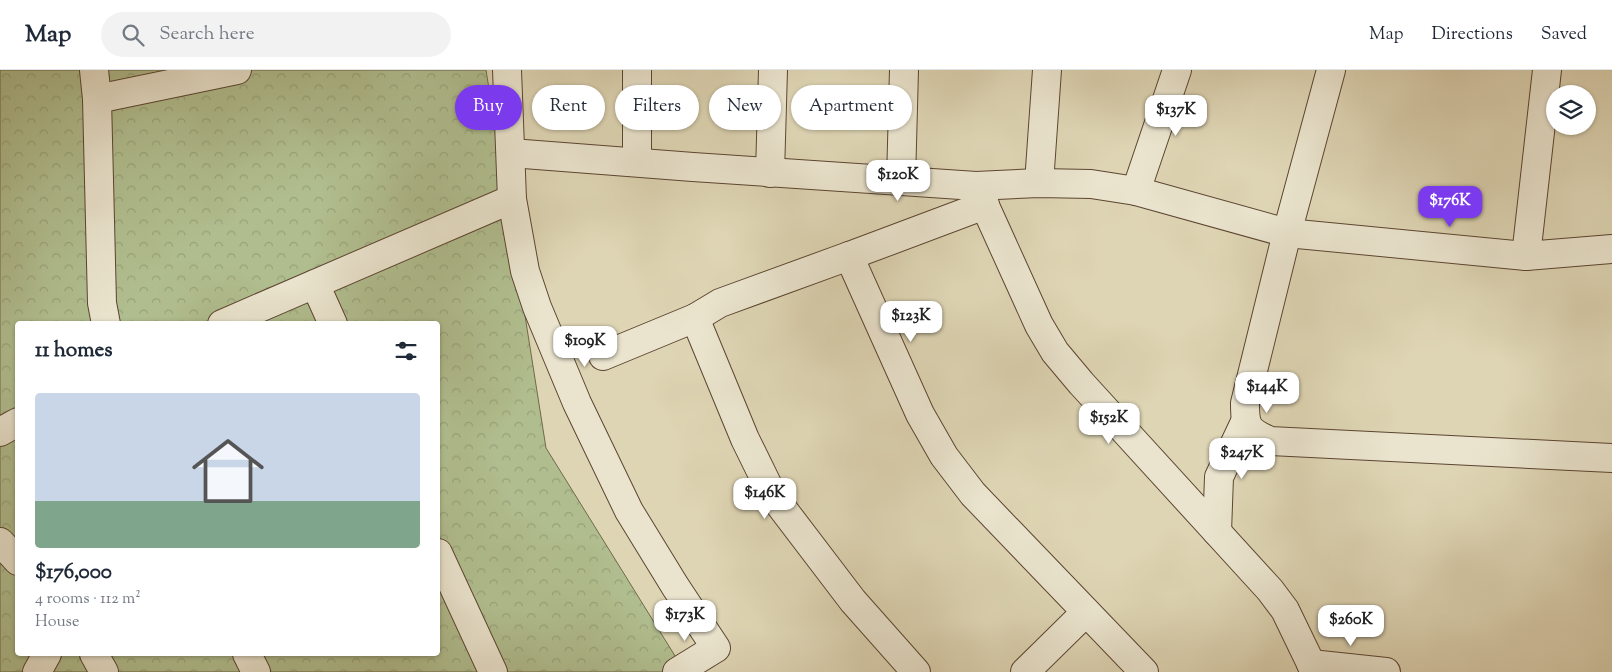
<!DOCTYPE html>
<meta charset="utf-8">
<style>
body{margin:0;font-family:"Sorts Mill Goudy",serif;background:#f2f2f3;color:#1f2937;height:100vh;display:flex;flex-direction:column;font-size:19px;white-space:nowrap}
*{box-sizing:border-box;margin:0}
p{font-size:16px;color:#747a83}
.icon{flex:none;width:28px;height:28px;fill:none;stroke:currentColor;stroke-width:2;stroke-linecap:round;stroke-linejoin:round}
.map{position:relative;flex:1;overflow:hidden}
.sheet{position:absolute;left:15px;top:251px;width:425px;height:335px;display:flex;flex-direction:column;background:#fff;border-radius:5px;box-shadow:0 1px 4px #0004}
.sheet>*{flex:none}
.top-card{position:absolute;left:455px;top:15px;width:475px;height:45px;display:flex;gap:10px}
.tools{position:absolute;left:1546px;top:15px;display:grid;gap:10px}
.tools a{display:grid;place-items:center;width:50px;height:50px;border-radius:50%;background:#fff;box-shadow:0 1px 4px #0004;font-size:25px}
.price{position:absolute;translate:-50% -42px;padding:0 11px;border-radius:10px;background:#fff;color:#222;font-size:16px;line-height:32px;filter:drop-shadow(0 1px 2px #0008)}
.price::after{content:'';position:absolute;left:50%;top:30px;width:15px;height:11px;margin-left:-8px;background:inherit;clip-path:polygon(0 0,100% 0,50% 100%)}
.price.on{background:#7c3aed;color:#fff}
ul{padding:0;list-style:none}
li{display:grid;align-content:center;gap:10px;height:265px;padding:0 20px}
li span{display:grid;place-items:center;height:155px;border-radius:5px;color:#555}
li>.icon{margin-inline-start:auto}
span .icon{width:90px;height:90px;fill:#fffc;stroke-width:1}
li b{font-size:21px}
h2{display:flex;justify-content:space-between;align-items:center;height:60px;padding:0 20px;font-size:21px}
.pill{padding:0 18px;border-radius:22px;background:#fff;box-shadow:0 1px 4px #0004;font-size:18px;line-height:45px}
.pill.on{background:#7c3aed;color:#fff}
header{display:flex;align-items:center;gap:30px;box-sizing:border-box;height:70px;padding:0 25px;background:#fff;border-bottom:1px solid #e0e1e3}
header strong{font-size:24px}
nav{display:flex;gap:28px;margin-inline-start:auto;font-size:18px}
.search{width:350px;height:45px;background:#f2f2f3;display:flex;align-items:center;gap:12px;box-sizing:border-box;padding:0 18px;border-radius:28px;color:#747a83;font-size:19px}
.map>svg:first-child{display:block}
</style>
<header>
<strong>Map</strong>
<div class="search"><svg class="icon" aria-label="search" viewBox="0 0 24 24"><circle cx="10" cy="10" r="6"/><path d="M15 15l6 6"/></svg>Search here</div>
<nav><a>Map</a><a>Directions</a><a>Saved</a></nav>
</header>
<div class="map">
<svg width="1612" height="602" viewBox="0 0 1612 602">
<defs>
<pattern id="forest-crowns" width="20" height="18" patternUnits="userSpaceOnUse" patternTransform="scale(1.25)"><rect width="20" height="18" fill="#b0bd8e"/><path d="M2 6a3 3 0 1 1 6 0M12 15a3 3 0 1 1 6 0" fill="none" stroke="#98a279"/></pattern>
</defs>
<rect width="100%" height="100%" fill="#ded5b4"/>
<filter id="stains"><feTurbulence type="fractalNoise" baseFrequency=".004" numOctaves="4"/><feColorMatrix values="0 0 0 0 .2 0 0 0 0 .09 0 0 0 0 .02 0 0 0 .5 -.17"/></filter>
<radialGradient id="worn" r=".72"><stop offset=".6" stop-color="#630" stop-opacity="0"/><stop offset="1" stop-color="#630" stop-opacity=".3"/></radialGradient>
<path fill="url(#forest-crowns)" stroke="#70694a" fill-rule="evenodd" d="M 0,0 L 486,0 L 546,378 L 685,602 L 0,602 ZM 18,254 L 438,254 L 438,584 L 18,584 Z"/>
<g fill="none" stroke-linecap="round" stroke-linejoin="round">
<g stroke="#5c4531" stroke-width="30">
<g id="minor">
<polyline points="94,0 97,29 102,233 106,254"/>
<polyline points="507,0 512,129 525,201 537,237 577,333 629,441 675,516 716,578 677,602"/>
<polyline points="637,0 637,92"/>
<path d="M 1331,0 L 1287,163 L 1245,333 C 1245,357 1247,360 1270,371 L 1612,388"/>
<polyline points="97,29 237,0"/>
<polyline points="511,83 693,97 976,116 1039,113 1091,114 1136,121 1287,163 1526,186 1612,179"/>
<polyline points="770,103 773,0"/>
<polyline points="901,111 904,0"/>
<polyline points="1039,113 1047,0"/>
<polyline points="976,116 1039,255 1055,282 1081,313 1270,520 1285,540 1315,602"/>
<polyline points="1136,121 1177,0"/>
<polyline points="849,186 985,135"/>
<polyline points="1526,186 1547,0"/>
<polyline points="315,214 333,254"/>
<polyline points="695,248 745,369 773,426 853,531 916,602"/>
<polyline points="222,254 512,129"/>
<polyline points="603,286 695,248 720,233 849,186 920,344 944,386 973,424 1144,602"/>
<polyline points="0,362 18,352"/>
<polyline points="1217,462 1219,407 1245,352"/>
<polyline points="0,472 18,491"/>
<polyline points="438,483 493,602"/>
<polyline points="94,584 104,602"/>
<polyline points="247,584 256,602"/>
<polyline points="1311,594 1386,602"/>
<polyline points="37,602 47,584"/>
<polyline points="1025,602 1086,542"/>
</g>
</g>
<use href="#minor" stroke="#eae4ce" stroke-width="28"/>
</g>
<rect width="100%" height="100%" filter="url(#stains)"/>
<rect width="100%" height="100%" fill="url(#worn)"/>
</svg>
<div class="tools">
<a><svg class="icon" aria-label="layers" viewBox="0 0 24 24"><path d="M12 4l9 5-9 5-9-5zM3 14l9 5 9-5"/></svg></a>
</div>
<b class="price" style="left:1176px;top:67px">$137K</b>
<b class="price" style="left:898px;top:132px">$120K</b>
<b class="price on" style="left:1450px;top:158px">$176K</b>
<b class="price" style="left:911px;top:273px">$123K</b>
<b class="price" style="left:585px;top:298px">$109K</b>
<b class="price" style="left:1267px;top:344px">$144K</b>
<b class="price" style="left:1109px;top:375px">$152K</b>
<b class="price" style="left:1242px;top:410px">$247K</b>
<b class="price" style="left:765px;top:450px">$146K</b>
<b class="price" style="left:685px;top:572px">$173K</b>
<b class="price" style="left:1351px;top:577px">$260K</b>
<div class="top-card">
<a class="pill on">Buy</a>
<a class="pill">Rent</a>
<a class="pill">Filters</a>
<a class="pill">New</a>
<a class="pill">Apartment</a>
</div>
<section class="sheet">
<h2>11 homes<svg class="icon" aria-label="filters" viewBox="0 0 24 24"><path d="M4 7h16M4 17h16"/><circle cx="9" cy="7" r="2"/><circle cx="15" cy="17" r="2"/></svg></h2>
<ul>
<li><span style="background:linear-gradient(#c9d6e8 70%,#7fa58c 0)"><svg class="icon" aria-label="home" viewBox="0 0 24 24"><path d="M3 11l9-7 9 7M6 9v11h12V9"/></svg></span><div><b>$176,000</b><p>4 rooms · 112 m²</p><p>House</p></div></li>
</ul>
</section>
</div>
